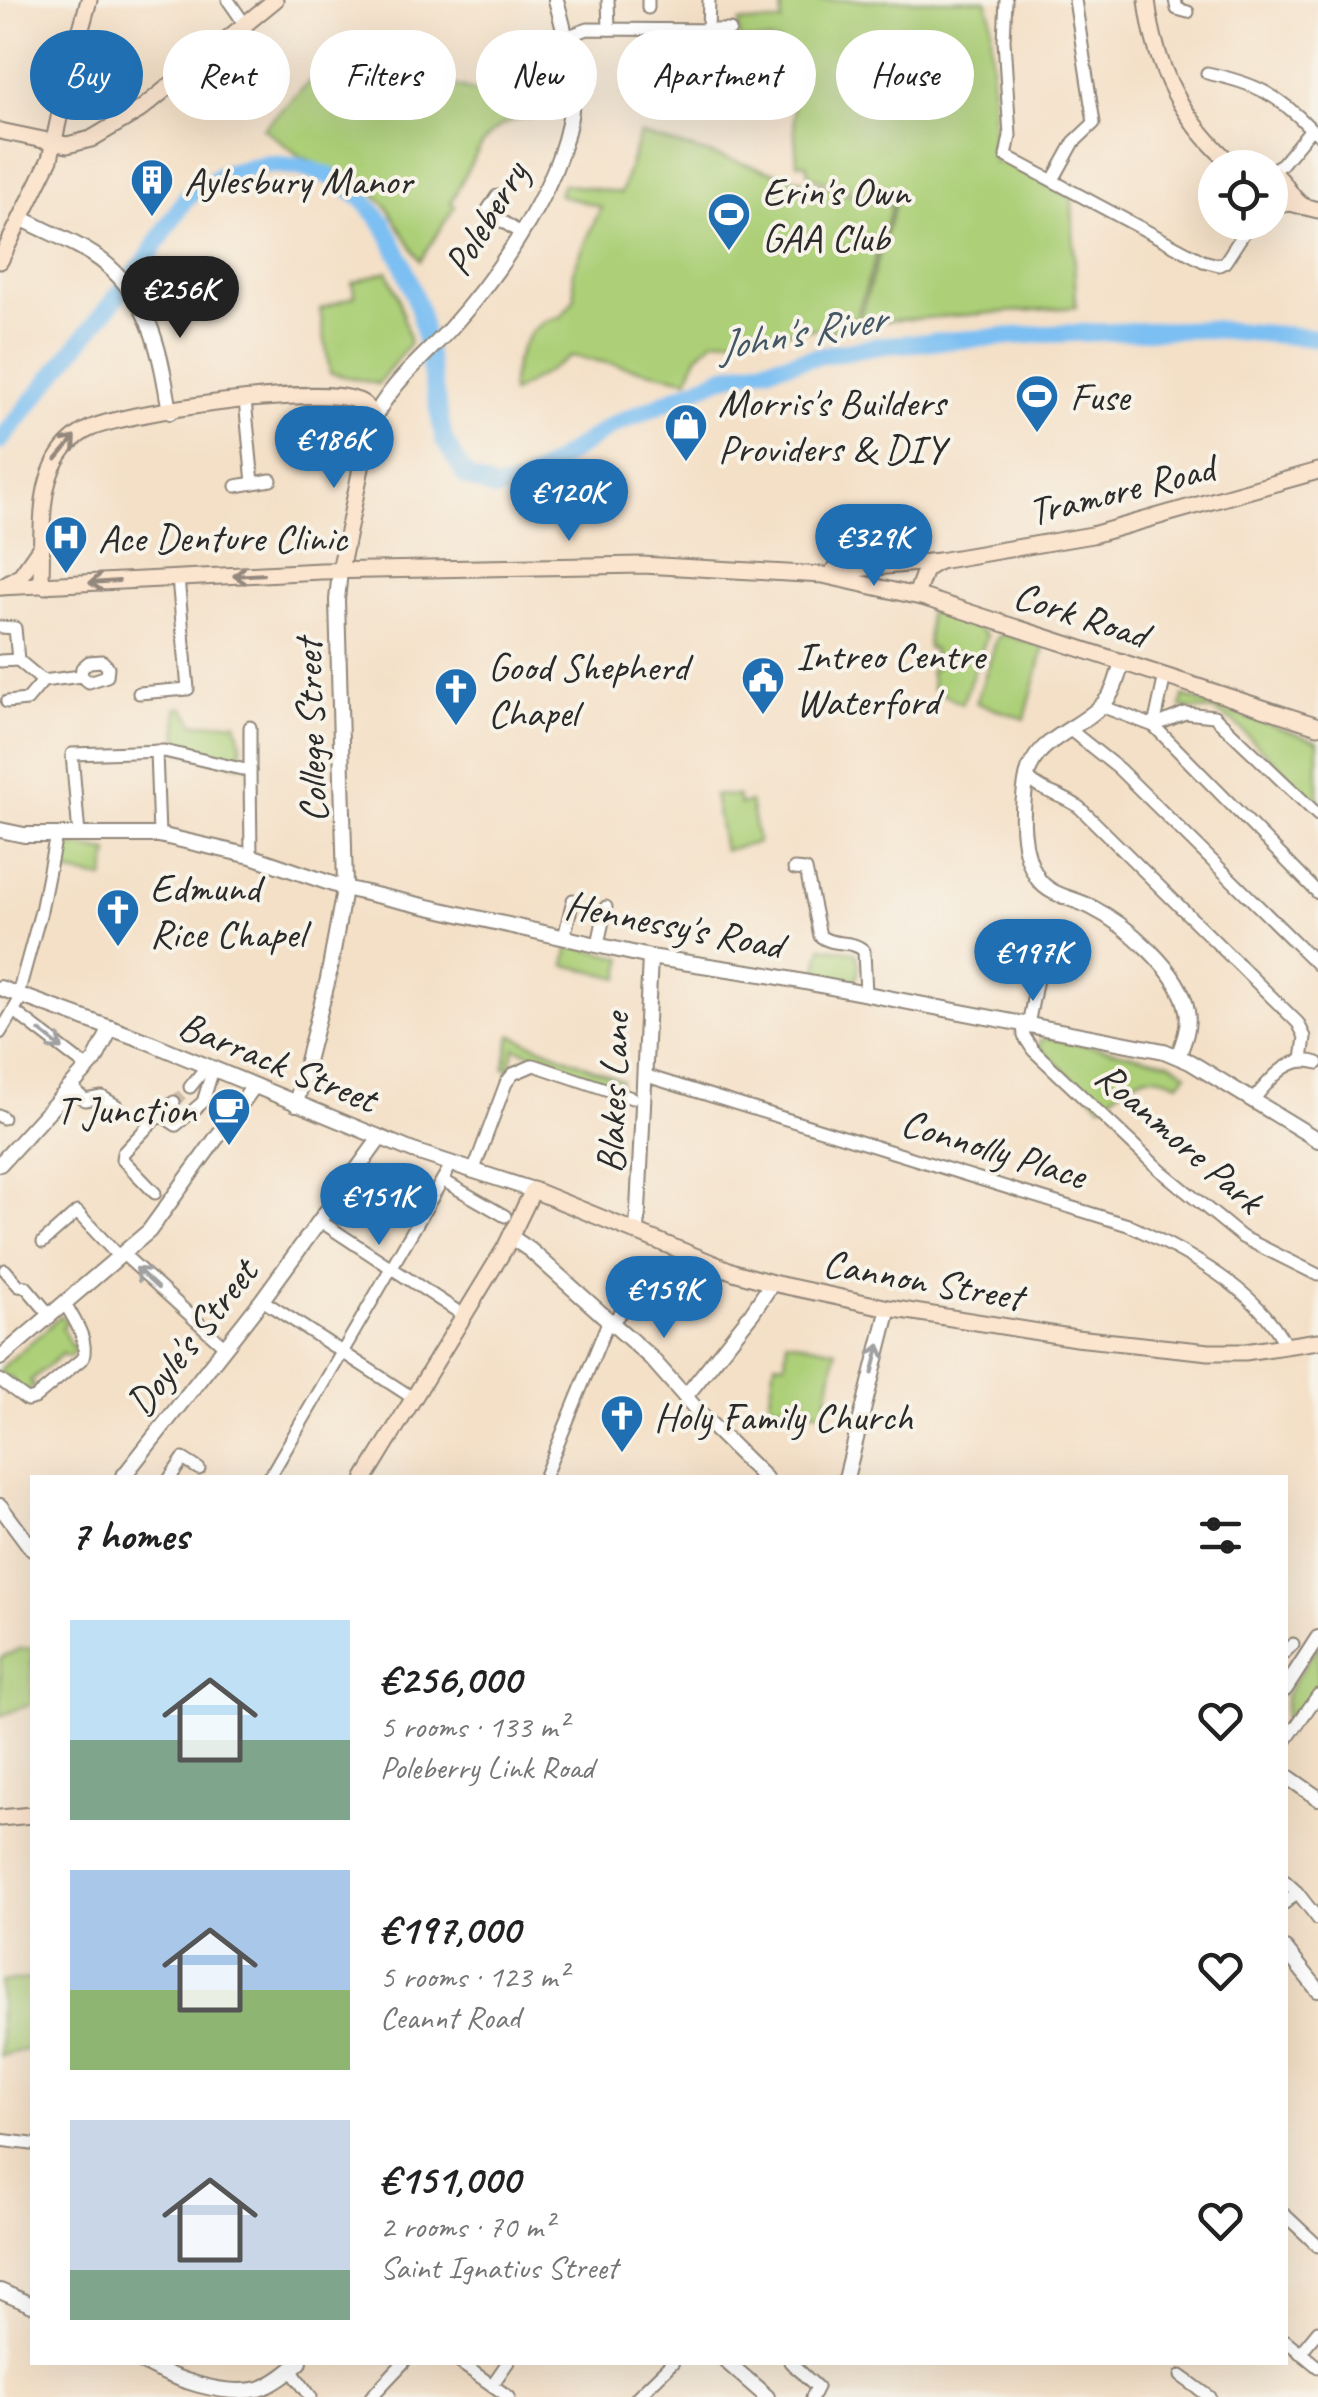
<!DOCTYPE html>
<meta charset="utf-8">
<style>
body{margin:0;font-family:Caveat,sans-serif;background:#f6f6f6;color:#222;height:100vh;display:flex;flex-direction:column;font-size:38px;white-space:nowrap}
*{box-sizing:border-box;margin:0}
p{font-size:32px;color:#767676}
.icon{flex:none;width:55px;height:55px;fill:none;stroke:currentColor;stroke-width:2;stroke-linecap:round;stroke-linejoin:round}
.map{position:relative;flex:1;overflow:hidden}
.drawer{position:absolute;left:30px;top:1475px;width:1258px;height:890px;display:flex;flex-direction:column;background:#fff;border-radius:0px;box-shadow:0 10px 40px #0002}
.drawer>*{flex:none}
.guide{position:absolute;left:30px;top:30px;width:1260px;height:90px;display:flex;gap:20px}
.controls{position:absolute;left:1198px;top:150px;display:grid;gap:20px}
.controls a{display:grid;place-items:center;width:90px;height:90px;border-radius:50%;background:#fff;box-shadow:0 10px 40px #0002;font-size:50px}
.price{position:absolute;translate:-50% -85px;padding:0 22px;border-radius:35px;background:#1f6fb2;color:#fff;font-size:32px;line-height:65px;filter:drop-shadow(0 2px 5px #0008)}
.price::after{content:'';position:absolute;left:50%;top:60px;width:30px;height:22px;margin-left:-15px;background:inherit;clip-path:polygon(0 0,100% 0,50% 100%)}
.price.current{background:#222;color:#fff}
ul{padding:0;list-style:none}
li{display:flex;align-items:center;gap:30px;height:250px;padding:0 40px}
li span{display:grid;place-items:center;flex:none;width:280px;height:200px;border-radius:0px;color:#555}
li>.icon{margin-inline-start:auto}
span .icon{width:120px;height:120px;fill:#fffc;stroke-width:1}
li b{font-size:42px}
h2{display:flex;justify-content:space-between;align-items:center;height:120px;padding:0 40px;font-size:42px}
.tag{padding:0 35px;border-radius:45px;background:#fff;box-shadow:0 10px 40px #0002;font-size:35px;line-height:90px}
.tag.current{background:#1f6fb2;color:#fff}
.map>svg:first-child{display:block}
</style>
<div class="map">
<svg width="1318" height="2397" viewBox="0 0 1318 2397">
<rect width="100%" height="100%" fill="#f7f3e8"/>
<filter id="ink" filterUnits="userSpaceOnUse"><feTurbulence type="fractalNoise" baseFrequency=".01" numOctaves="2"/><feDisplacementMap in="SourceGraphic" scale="20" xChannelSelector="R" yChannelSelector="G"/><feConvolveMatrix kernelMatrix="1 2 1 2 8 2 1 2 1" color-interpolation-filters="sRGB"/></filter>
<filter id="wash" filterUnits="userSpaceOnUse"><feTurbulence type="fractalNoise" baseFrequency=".0048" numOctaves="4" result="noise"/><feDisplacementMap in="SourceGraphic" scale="40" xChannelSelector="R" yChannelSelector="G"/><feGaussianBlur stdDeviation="2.25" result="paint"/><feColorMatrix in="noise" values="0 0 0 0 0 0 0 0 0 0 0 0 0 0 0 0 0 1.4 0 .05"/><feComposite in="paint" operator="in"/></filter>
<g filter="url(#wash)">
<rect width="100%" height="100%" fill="#f4e0c7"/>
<g fill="#accf77" stroke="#6c7d51" stroke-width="2.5">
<polygon points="781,0 986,0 991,16 994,162 1004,162 1072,198 1076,307 858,323 895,205 809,176 806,164 797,163 789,54 777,41 739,40 739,22 782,22"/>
<path d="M 346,49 L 370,68 L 396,69 L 516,103 L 561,111 L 559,117 C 486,110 481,147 451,202 L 455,206 L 420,261 L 387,207 L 372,191 L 297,154 L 263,128 L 335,56 Z"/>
<path d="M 640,134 L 892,206 L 854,325 L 840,326 L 838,332 L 822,328 L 714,340 L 697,356 L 688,379 L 572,356 L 511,394 C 512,363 525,321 561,317 L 575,298 L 573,271 L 601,207 L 559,195 L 563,184 L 621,193 Z"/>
<polygon points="387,271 398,296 410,343 378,384 330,373 320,309 355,296 352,283"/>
<polygon points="928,610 975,626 987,636 962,704 933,689 930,670 936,668 933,649 928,648"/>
<polygon points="1003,634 1044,647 1025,719 976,703 997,638"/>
<polygon points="1183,696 1318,741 1318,805 1234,722 1213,711 1181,708"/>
<polygon points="177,708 184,708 195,724 236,722 241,741 241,765 178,750"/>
<polygon points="714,795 738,796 740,805 750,802 758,843 724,850"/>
<polygon points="69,845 109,852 104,879 65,872"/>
<polygon points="569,945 623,958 620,978 565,965"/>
<path d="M 822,947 L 855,952 C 861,961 859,973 855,982 L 816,974 Z"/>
<polygon points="511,1035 621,1080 619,1086 533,1058 533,1054 515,1048 509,1070 504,1068"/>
<path d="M 1047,1037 L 1170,1062 L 1187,1073 L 1179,1083 C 1140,1066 1132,1082 1101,1105 L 1040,1048 L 1040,1041 Z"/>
<polygon points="61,1316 67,1322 62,1328 71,1346 76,1343 77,1349 69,1357 62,1354 30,1381 34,1386 29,1391 17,1389 11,1377 4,1377 0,1373 1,1368"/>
<polygon points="787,1340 836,1350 825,1412 769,1404 775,1362 785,1363"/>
<polygon points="1318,1644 1318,1687 1285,1735 1285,1696"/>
<polygon points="32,1648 32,1704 0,1716 0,1658 19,1649"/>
<polygon points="32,1979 32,2048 0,2056 0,1982"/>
</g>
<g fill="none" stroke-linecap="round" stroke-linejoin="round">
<polyline stroke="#7cbff2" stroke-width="18" points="0,441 145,262 185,199 223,174 268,164 302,167 330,176 360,196 383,223 401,259 419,309 444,440 466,477 495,489 520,486 611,426 725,376 829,354 885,345 1043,334 1209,329 1318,338"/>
</g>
</g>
<g filter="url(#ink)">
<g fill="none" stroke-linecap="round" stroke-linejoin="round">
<polyline stroke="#ccbca8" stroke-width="11" stroke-dasharray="11 5.5" stroke-linecap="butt" points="174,1102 190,1087"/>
<g stroke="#908679" stroke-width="15">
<g id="minor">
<polyline points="228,0 244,23"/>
<polyline points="608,0 609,29"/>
<polyline points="1006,0 1004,40 1010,136 1006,156 1203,261 1219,265 1225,262 1251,222"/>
<polyline points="1175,0 1177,9 1188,12"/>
<polyline points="648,8 648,0"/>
<polyline points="708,30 709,0"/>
<polyline points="565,37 588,29 730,30"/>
<path d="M 1207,73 C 1254,83 1278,94 1311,129"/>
<polyline points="1270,171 1282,164 1311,129 1318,134"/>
<polyline points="1053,180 1074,142 1094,123 1075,0"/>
<polyline points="497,196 487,211 520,233"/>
<polyline points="245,400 253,483"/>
<polyline points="236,486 271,480"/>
<polyline points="0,627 15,628 18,660 43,681"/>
<polyline points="0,661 18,660"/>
<polyline points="1165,675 1154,726 1318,893"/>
<polyline points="139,693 188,689 178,578"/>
<polyline points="7,702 27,700 43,681 81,676 82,668 89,662 102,661 108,667 107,676 89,682 81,676"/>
<polyline points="1101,706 1154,726 1185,713 1214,716 1318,815"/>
<polyline points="250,727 250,771"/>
<polyline points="1069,729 1119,769 1318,965"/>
<polyline points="156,751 159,835"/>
<path d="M 1027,777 C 1043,794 1063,794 1080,808 L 1298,1023 L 1305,1037 L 1302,1060"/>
<polyline points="79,835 72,754 164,751 250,771 251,856"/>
<path d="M 794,869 L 806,870 L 820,936 C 834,947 852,939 864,951 L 866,994"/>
<polyline points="564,937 573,900"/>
<polyline points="598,944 606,907"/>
<polyline points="18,994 41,911 56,835"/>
<polyline points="15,1012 88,1068"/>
<polyline points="1023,1024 1024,1036 1033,1050 1160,1170 1242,1237 1318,1275"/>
<polyline points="1028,1025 1043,948"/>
<polyline points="0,1033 22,996"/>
<path d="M 647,1076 L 1128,1225 C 1183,1250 1259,1290 1286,1346"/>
<polyline points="71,1087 85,1100 102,1097 117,1106"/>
<polyline points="190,1087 207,1066"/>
<path d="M 1253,1100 C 1270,1080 1289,1053 1318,1063"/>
<polyline points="0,1116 3,1118"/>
<polyline points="164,1117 176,1125 203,1102 213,1069"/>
<polyline points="164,1117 174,1102"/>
<polyline points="473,1172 506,1083 513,1074 534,1065 632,1098"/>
<polyline points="444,1181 505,1216"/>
<polyline points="155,1193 122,1159 123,1153 156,1118 164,1117"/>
<polyline points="320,1221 463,1315"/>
<polyline points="43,1242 77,1212 119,1257"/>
<polyline points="123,1254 225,1347"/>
<polyline points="5,1270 19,1286 26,1287 50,1315"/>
<polyline points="262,1300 413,1398"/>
<polyline points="610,1324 630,1303"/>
<path d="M 0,1380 L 27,1400 L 35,1398 L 83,1358 C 89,1339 73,1319 65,1303"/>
<polyline points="170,1478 183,1459 199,1469"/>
<polyline points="269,1478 451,1165"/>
<polyline points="544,1478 608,1322"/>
<polyline points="1285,1652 1293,1644"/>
<polyline points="1285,1742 1318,1695"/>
<polyline points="1285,1881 1297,1892 1285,1903"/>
<polyline points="1297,1892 1318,1919"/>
<polyline points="0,2140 32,2144"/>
<polyline points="1285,2215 1318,2246"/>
<polyline points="1285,2340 1318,2367"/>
<polyline points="1300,2353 1318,2331"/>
<polyline points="459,2362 509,2397"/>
<polyline points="790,2362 817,2387 812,2397"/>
<polyline points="291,2370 311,2397"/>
<polyline points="1181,2376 1210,2397"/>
<polyline points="492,2385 508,2362"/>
<polyline points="371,2397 404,2362"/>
<polyline points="637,2397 673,2362"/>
</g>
</g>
<g stroke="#908679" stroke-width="18">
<g id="tertiary">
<path d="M 23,219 C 49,233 83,245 106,264 C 152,303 161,356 170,412"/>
<path d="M 372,423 C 387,387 423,358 449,330 C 500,273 569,175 572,98 C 573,65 565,31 556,0"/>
<path d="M 1122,661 C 1118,676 1115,691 1104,703 C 1078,732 1032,738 1026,782 C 1021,812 1020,852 1038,879 C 1050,896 1074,898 1091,907 C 1125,924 1181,971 1187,1011 C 1190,1026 1184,1042 1178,1056"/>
<polyline points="0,830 24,835 159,835 251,856 344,888 650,957 768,975 1164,1051 1190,1062 1318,1140"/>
<polyline points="0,988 146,1041 413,1151 533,1190"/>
<polyline points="296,1104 328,979 345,884 337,600 340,571"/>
<polyline points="0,1164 95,1060 111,1028"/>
<polyline points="637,1232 650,957"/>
<polyline points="511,1237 530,1250 651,1358 704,1418 765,1478"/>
<polyline points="0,1358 149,1231 254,1086"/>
<polyline points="685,1397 752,1313 772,1283"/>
<polyline points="122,1478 262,1300 380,1138"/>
<polyline points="846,1478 889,1308"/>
<polyline points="0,1506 32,1549"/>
<polyline points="1285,1689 1318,1638"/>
<polyline points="1285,1775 1318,1798"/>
<polyline points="1285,1949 1318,1990"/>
<polyline points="0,2291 32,2305"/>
<path d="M 142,2362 C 174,2379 223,2397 259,2389 C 275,2384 288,2373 300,2362"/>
<polyline points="727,2362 767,2397"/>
</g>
</g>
<g stroke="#908679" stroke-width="19">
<g id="secondary">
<path d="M 1147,0 C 1155,70 1183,122 1236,168"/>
<polyline points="0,131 67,145 91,139 140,110 275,0"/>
<path d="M 1270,172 C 1285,178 1288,196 1302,205"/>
<polyline points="1270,206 1290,203 1318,210"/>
<polyline points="0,261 50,159 69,72 89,0"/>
<polyline points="833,571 939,561 1092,535 1318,471"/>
<path d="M 45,586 L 41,577 C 43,535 36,479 67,445 C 74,438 82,432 91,428 C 132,411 315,385 355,400 C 364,402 367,407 372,414 L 340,571"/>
<polyline points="0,587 321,571 642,565 823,575 925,598 1318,726"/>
<polyline points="1,587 21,575 40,548"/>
<polyline points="916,595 925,570 939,561"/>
<polyline points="365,1478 505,1248 533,1190 734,1272 772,1283 889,1308 1076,1338 1209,1352 1245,1352 1318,1341"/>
<polyline points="0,1818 32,1815"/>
</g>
</g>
<use href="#minor" stroke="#fff" stroke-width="11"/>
<use href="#tertiary" stroke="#fff" stroke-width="14"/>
<use href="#secondary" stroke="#fce5cf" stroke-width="15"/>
</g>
<defs><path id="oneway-shaft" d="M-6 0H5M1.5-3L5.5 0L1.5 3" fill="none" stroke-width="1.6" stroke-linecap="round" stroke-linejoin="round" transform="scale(2.5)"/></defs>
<g stroke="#94887d">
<use href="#oneway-shaft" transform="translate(66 448) rotate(-50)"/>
<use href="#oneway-shaft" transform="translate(248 575) rotate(177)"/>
<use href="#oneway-shaft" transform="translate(104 582) rotate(176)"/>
</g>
<g stroke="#a0a0a0">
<use href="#oneway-shaft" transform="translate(51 1040) rotate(38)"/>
<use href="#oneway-shaft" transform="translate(147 1278) rotate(-137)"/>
<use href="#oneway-shaft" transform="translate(876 1359) rotate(-76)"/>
</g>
</g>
<defs>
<g id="building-pin" transform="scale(2.25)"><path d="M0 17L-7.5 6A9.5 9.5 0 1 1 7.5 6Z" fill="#1f6fb2" stroke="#f7f3e8"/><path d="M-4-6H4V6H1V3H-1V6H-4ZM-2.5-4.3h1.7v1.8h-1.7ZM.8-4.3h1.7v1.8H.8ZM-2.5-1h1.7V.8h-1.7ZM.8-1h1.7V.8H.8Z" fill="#fff"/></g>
<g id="stadium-pin" transform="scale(2.25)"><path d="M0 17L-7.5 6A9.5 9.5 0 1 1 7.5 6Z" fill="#1f6fb2" stroke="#f7f3e8"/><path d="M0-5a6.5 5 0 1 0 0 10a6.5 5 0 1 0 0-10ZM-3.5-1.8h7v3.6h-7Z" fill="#fff"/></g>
<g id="shop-pin" transform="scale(2.25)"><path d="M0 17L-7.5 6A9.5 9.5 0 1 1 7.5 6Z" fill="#1f6fb2" stroke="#f7f3e8"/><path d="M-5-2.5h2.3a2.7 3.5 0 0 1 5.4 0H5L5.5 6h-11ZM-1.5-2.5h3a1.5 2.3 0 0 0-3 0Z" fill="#fff"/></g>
<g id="hospital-pin" transform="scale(2.25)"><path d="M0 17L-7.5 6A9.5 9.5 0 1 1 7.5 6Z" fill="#1f6fb2" stroke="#f7f3e8"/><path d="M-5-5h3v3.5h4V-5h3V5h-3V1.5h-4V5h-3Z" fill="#fff"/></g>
<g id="civic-pin" transform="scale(2.25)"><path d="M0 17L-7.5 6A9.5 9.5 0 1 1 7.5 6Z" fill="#1f6fb2" stroke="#f7f3e8"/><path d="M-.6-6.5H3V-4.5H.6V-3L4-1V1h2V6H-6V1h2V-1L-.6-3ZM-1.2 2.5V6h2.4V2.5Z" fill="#fff"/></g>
<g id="church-pin" transform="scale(2.25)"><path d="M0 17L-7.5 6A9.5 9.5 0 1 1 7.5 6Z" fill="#1f6fb2" stroke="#f7f3e8"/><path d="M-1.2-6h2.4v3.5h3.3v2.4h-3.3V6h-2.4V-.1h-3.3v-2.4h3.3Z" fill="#fff"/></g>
<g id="cafe-pin" transform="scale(2.25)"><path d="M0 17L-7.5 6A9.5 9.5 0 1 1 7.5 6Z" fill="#1f6fb2" stroke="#f7f3e8"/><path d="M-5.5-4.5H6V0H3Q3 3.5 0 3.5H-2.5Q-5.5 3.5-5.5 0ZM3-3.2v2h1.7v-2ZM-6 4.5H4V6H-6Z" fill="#fff"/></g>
</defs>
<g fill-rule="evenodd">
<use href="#building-pin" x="152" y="180"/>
<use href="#stadium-pin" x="729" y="214"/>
<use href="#stadium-pin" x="1037" y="396"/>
<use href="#shop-pin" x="686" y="425"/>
<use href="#hospital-pin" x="66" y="537"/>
<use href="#civic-pin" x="763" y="678"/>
<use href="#church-pin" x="456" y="689"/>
<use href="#church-pin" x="118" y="910"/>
<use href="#cafe-pin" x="229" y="1109"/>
<use href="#church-pin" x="622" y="1416"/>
</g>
<g text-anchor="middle" stroke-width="8" stroke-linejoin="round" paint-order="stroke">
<g font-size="40" fill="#2b2b2b" stroke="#f7f3e8" text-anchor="start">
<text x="184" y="194">Aylesbury Manor</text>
<text x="762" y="205">Erin's Own<tspan x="762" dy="46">GAA Club</tspan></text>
<text x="1070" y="410">Fuse</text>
<text x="718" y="416">Morris's Builders<tspan x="718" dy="46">Providers &amp; DIY</tspan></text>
<text x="98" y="551">Ace Denture Clinic</text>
<text x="796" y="669">Intreo Centre<tspan x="796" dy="46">Waterford</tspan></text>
<text x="488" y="680">Good Shepherd<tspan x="488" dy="46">Chapel</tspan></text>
<text x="150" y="901">Edmund<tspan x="150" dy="46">Rice Chapel</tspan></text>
<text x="196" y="1123" text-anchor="end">T Junction</text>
<text x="654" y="1430">Holy Family Church</text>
</g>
<g font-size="40" fill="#2b2b2b" stroke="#f7f3e8">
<text transform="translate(485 218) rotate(-59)" y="14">Poleberry</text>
<text transform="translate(1121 489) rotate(-14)" y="14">Tramore Road</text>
<text transform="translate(1081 614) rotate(18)" y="14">Cork Road</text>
<text transform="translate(310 731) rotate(-92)" y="14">College Street</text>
<text transform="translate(674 924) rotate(11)" y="14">Hennessy's Road</text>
<text transform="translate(278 1061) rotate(22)" y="14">Barrack Street</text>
<text transform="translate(612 1093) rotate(-88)" y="14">Blakes Lane</text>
<text transform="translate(1180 1137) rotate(41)" y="14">Roanmore Park</text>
<text transform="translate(994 1148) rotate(17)" y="14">Connolly Place</text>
<text transform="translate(923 1279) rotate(10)" y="14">Cannon Street</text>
<text transform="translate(191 1337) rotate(-52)" y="14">Doyle's Street</text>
</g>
<g font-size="42" font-style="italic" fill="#435767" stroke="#f7f3e8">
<text transform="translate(801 331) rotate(-10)" y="15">John's River</text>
</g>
</g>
</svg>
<div class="controls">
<a><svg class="icon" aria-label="locate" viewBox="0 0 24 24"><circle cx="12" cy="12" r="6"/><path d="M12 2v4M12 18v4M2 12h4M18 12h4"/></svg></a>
</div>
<b class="price current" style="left:180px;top:341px">€256K</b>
<b class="price" style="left:334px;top:491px">€186K</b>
<b class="price" style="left:569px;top:544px">€120K</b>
<b class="price" style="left:874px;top:589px">€329K</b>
<b class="price" style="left:1033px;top:1004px">€197K</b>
<b class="price" style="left:379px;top:1248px">€151K</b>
<b class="price" style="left:664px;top:1341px">€159K</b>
<div class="guide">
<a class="tag current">Buy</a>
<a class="tag">Rent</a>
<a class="tag">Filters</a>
<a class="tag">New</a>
<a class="tag">Apartment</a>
<a class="tag">House</a>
</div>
<section class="drawer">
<h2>7 homes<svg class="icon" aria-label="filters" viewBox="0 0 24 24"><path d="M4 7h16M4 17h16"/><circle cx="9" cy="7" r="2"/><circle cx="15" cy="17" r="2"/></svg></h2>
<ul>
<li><span style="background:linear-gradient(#bfe0f5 60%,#7fa58c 0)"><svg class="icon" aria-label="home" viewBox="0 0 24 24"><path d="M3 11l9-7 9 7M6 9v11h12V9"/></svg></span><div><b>€256,000</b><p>5 rooms · 133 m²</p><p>Poleberry Link Road</p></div><svg class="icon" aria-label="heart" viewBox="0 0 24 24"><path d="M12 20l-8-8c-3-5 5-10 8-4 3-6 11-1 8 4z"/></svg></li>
<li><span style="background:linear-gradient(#a9c7e8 60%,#8fb573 0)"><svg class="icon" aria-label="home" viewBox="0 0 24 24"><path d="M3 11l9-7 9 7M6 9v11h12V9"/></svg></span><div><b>€197,000</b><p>5 rooms · 123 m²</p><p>Ceannt Road</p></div><svg class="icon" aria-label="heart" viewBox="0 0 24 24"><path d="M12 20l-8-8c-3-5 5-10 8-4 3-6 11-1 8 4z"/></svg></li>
<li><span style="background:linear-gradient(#c9d6e8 75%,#7fa58c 0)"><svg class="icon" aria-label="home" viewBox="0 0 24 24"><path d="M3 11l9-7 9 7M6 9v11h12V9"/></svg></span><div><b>€151,000</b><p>2 rooms · 70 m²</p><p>Saint Ignatius Street</p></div><svg class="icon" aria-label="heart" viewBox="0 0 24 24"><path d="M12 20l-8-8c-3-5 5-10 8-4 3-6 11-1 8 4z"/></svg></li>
</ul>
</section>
</div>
